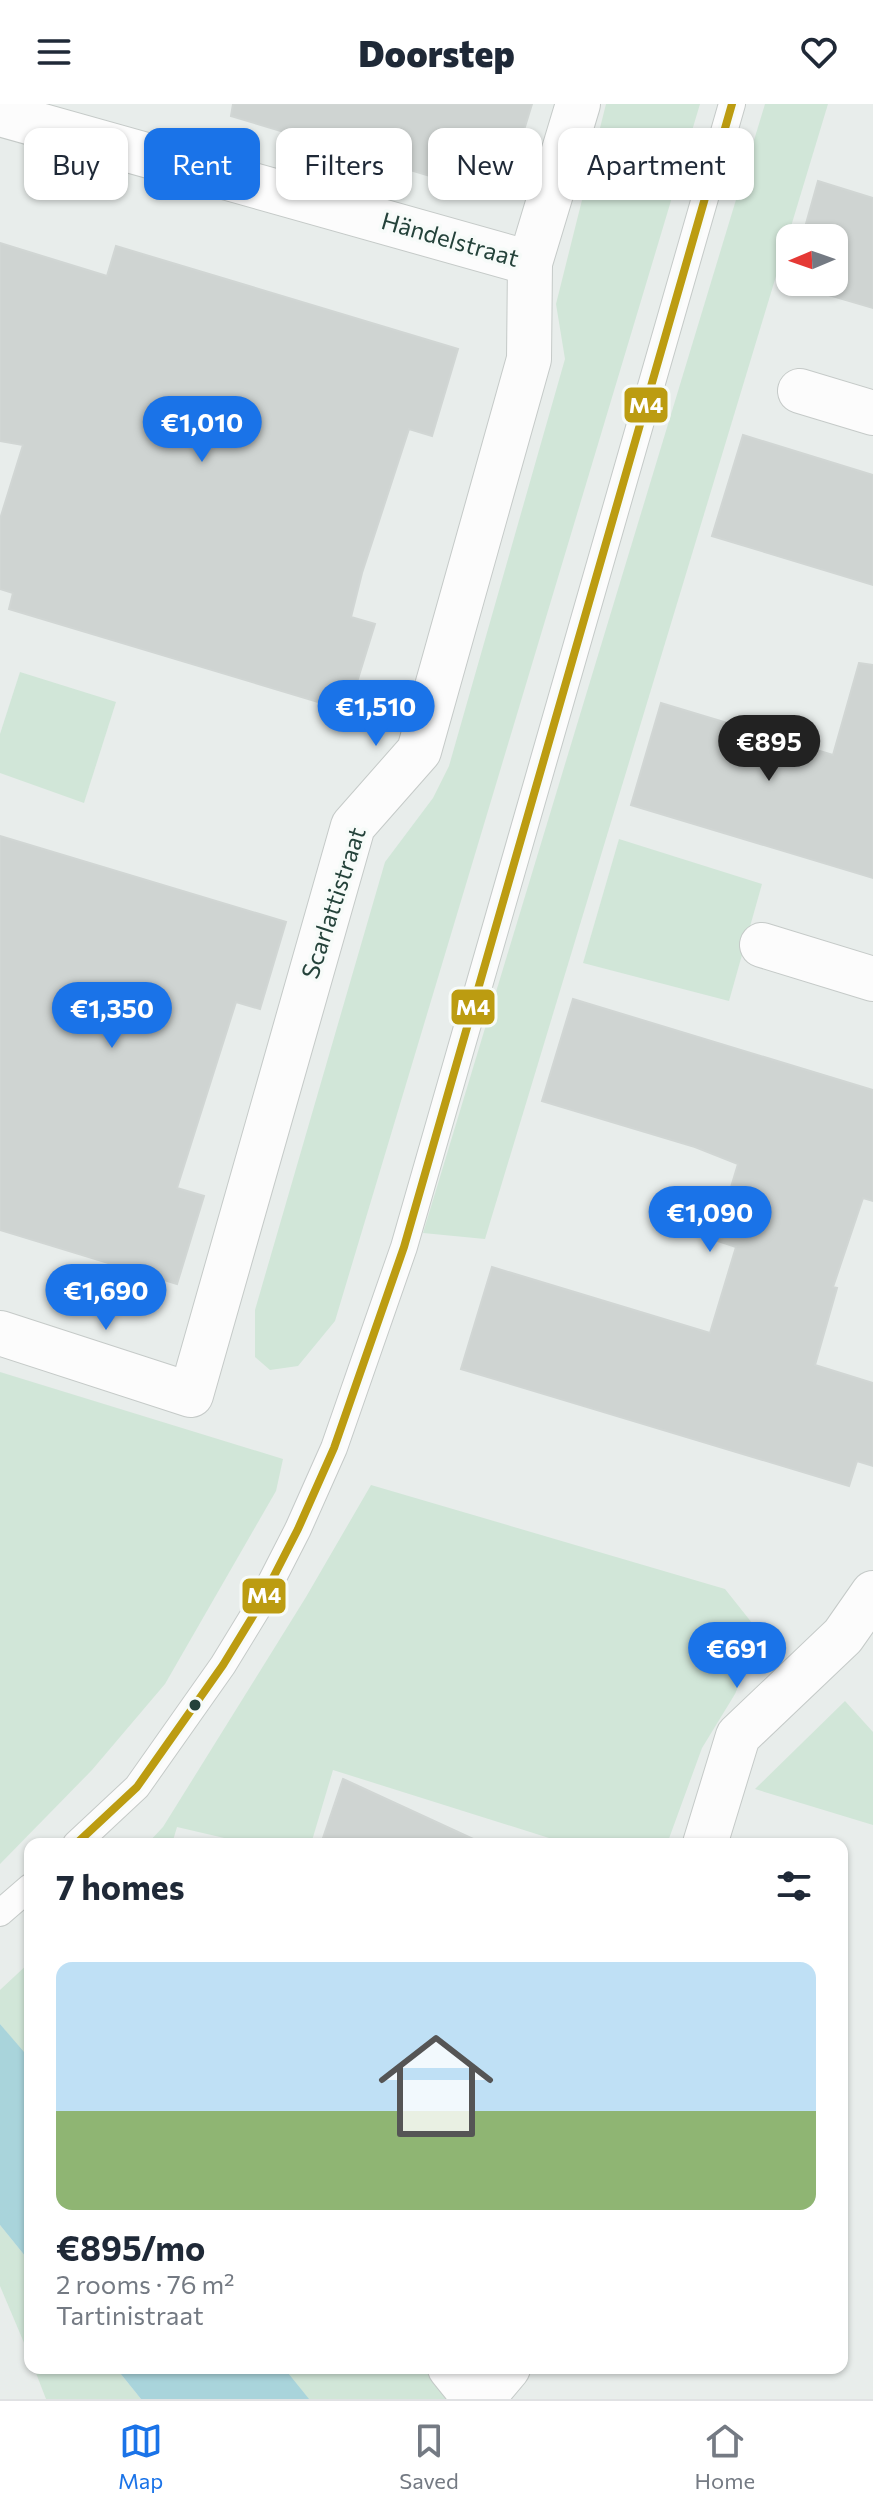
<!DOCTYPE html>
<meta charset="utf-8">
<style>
body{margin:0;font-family:Commissioner,sans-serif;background:#f2f2f3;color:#1f2937;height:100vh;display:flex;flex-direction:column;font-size:30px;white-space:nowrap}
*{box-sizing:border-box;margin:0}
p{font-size:26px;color:#747a83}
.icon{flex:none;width:44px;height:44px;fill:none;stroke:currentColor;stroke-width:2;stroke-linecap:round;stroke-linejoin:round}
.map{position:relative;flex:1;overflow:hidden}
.sheet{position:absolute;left:24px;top:1734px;width:824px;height:536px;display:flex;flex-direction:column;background:#fff;border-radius:16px;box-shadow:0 2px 6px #0004}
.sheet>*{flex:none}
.top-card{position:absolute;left:24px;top:24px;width:826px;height:72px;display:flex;gap:16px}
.needle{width:52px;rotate:268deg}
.fabs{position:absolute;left:776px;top:120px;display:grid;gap:16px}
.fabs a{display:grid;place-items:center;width:72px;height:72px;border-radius:16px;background:#fff;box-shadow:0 2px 6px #0004;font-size:40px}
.price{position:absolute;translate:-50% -68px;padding:0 18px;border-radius:28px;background:#1a73e8;color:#fff;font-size:26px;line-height:52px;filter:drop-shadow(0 2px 4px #0008)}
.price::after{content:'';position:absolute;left:50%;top:48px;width:24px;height:18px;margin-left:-12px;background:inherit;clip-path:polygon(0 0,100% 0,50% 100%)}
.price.on{background:#222;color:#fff}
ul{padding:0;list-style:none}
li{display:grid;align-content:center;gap:16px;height:424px;padding:0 32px}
li span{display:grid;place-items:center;height:248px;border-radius:16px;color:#555}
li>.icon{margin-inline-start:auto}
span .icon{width:144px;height:144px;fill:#fffc;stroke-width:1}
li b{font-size:34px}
h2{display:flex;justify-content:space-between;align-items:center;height:96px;padding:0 32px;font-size:34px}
.tag{padding:0 28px;border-radius:16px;background:#fff;box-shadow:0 2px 6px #0004;font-size:28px;line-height:72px}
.tag.on{background:#1a73e8;color:#fff}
header{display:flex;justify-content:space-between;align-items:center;height:104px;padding:0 32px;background:#fff;font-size:36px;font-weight:800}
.tab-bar{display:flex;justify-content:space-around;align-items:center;height:112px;border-top:2px solid #e0e1e3;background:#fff;font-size:22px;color:#747a83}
.tab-bar a{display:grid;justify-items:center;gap:4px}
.tab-bar .on{color:#1a73e8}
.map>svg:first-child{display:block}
</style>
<header><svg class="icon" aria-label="menu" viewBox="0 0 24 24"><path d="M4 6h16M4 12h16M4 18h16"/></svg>Doorstep<svg class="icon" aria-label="heart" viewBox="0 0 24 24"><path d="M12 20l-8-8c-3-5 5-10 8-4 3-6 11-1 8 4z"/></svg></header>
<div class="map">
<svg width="873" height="2295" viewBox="0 0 873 2295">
<rect width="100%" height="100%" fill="#e8edeb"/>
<g fill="#d1e6d8">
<polygon points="606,0 700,0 335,1217 298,1262 270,1266 255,1253 255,1206 385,758 433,694 449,662 565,255 556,200"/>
<polygon points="765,0 828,0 485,1135 423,1129"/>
<polygon points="20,568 116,598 84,699 0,669 0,630"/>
<polygon points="619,735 762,780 729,897 583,859"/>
<polygon points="0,1268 283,1355 276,1387 165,1580 92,1666 0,1760"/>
<polygon points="371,1381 725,1485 760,1529 735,1590 702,1644 667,1740 568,1740 333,1666 311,1740 250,1740 177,1723 172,1740 147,1740 163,1723 306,1493"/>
<polygon points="845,1597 873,1628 873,1721 755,1685"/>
<polygon points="30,1858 30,1957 0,1920 0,1886"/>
<polygon points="0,2121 30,2158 30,2253 0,2182"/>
<polygon points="34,2264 116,2264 141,2295 46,2295"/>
<polygon points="281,2264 425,2264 450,2295 306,2295"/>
</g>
<g fill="#a9d4db">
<polygon points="0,1920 30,1955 30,2158 0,2121"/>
<polygon points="116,2264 284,2264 309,2295 141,2295"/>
</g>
<g fill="#cfd4d2" stroke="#d1d6d4" stroke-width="2">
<polygon points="233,0 532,0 503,94 231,12"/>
<polygon points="818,77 873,94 873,204 788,179 790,174 790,178 834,178 834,134 802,134"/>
<polygon points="0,139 107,172 116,142 458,245 432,332 409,325 362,469 351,513 375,520 348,607 9,505 13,489 0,485 0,415 23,341 0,337"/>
<polygon points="743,331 873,371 873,481 712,432"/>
<polygon points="859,559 873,561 873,774 631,701 661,599 833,651"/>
<polygon points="0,732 286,818 260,905 236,898 177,1084 204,1092 177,1180 0,1126"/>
<polygon points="573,895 873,986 873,1097 863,1094 833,1183 837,1184 815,1261 873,1279 873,1362 857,1357 849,1382 461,1265 492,1163 710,1229 736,1143 715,1136 738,1060 695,1043 542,997"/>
<polygon points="343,1675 484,1740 321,1740"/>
</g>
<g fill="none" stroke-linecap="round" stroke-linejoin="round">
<g stroke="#c5cac8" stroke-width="28">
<g id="service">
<polyline points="76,1740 137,1683 223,1561 256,1507 298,1425 334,1344 404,1143 732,0"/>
<polyline points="0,1809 30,1783"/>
</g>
</g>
<g stroke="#c5cac8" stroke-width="46">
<g id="minor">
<polyline points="0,10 530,159"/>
<polyline points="800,287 873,309"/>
<polyline points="762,841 873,875"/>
<polyline points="0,1229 191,1291 353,722 419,647 529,255 530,159 578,0"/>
<polyline points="705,1740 738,1632 843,1532 873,1489"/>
<polyline points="450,2264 475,2295"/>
<polyline points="482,2295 508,2264"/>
</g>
</g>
<use href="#service" stroke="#fcfcfc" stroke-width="26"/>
<use href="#minor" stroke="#fcfcfc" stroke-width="44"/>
<g stroke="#f7fbf9" stroke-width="14">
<polyline id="bus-1" points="76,1740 137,1683 223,1561 256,1507 298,1425 334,1344 404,1143 732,0"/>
</g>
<use href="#bus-1" stroke="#bc9c11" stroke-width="8"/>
</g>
<circle fill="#24423a" stroke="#f7fbf9" stroke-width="3" cx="195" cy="1601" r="7"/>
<g text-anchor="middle" stroke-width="7" stroke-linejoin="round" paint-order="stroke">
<g font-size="24" fill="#24423a" stroke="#f7fbf9">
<text transform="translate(450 136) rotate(16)" y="8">Händelstraat</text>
<text transform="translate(334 799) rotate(-72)" y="8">Scarlattistraat</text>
</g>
</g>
<g stroke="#f7fbf9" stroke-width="3">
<rect x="623" y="282" width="46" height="38" rx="8" fill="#bc9c11"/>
<rect x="450" y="884" width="46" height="38" rx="8" fill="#bc9c11"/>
<rect x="241" y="1473" width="46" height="38" rx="8" fill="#bc9c11"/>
</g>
<g font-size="22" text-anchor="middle" font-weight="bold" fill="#fff">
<text x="646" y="309">M4</text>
<text x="473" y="911">M4</text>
<text x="264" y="1499">M4</text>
</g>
</svg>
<div class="fabs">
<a><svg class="needle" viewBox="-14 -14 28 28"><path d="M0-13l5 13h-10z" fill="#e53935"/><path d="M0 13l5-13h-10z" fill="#747a83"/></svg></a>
</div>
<b class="price" style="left:202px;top:360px">€1,010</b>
<b class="price" style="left:376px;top:644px">€1,510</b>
<b class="price on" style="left:769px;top:679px">€895</b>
<b class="price" style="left:112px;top:946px">€1,350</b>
<b class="price" style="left:710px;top:1150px">€1,090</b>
<b class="price" style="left:106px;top:1228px">€1,690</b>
<b class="price" style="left:737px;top:1586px">€691</b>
<div class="top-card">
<a class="tag">Buy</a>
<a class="tag on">Rent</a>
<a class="tag">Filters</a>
<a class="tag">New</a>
<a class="tag">Apartment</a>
</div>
<section class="sheet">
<h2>7 homes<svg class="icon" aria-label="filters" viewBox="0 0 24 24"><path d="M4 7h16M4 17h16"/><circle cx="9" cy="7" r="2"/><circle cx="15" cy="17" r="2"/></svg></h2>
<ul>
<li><span style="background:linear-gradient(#bfe0f5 60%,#8fb573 0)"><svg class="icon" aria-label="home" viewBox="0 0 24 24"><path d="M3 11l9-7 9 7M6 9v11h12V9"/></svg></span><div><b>€895/mo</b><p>2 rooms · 76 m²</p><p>Tartinistraat</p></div></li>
</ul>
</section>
</div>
<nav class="tab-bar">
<a class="on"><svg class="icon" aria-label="map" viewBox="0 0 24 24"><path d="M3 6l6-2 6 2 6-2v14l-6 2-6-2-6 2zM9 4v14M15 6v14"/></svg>Map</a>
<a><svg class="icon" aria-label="saved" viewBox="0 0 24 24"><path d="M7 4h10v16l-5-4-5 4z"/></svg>Saved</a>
<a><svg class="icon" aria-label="home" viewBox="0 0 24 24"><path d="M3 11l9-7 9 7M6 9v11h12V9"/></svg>Home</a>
</nav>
